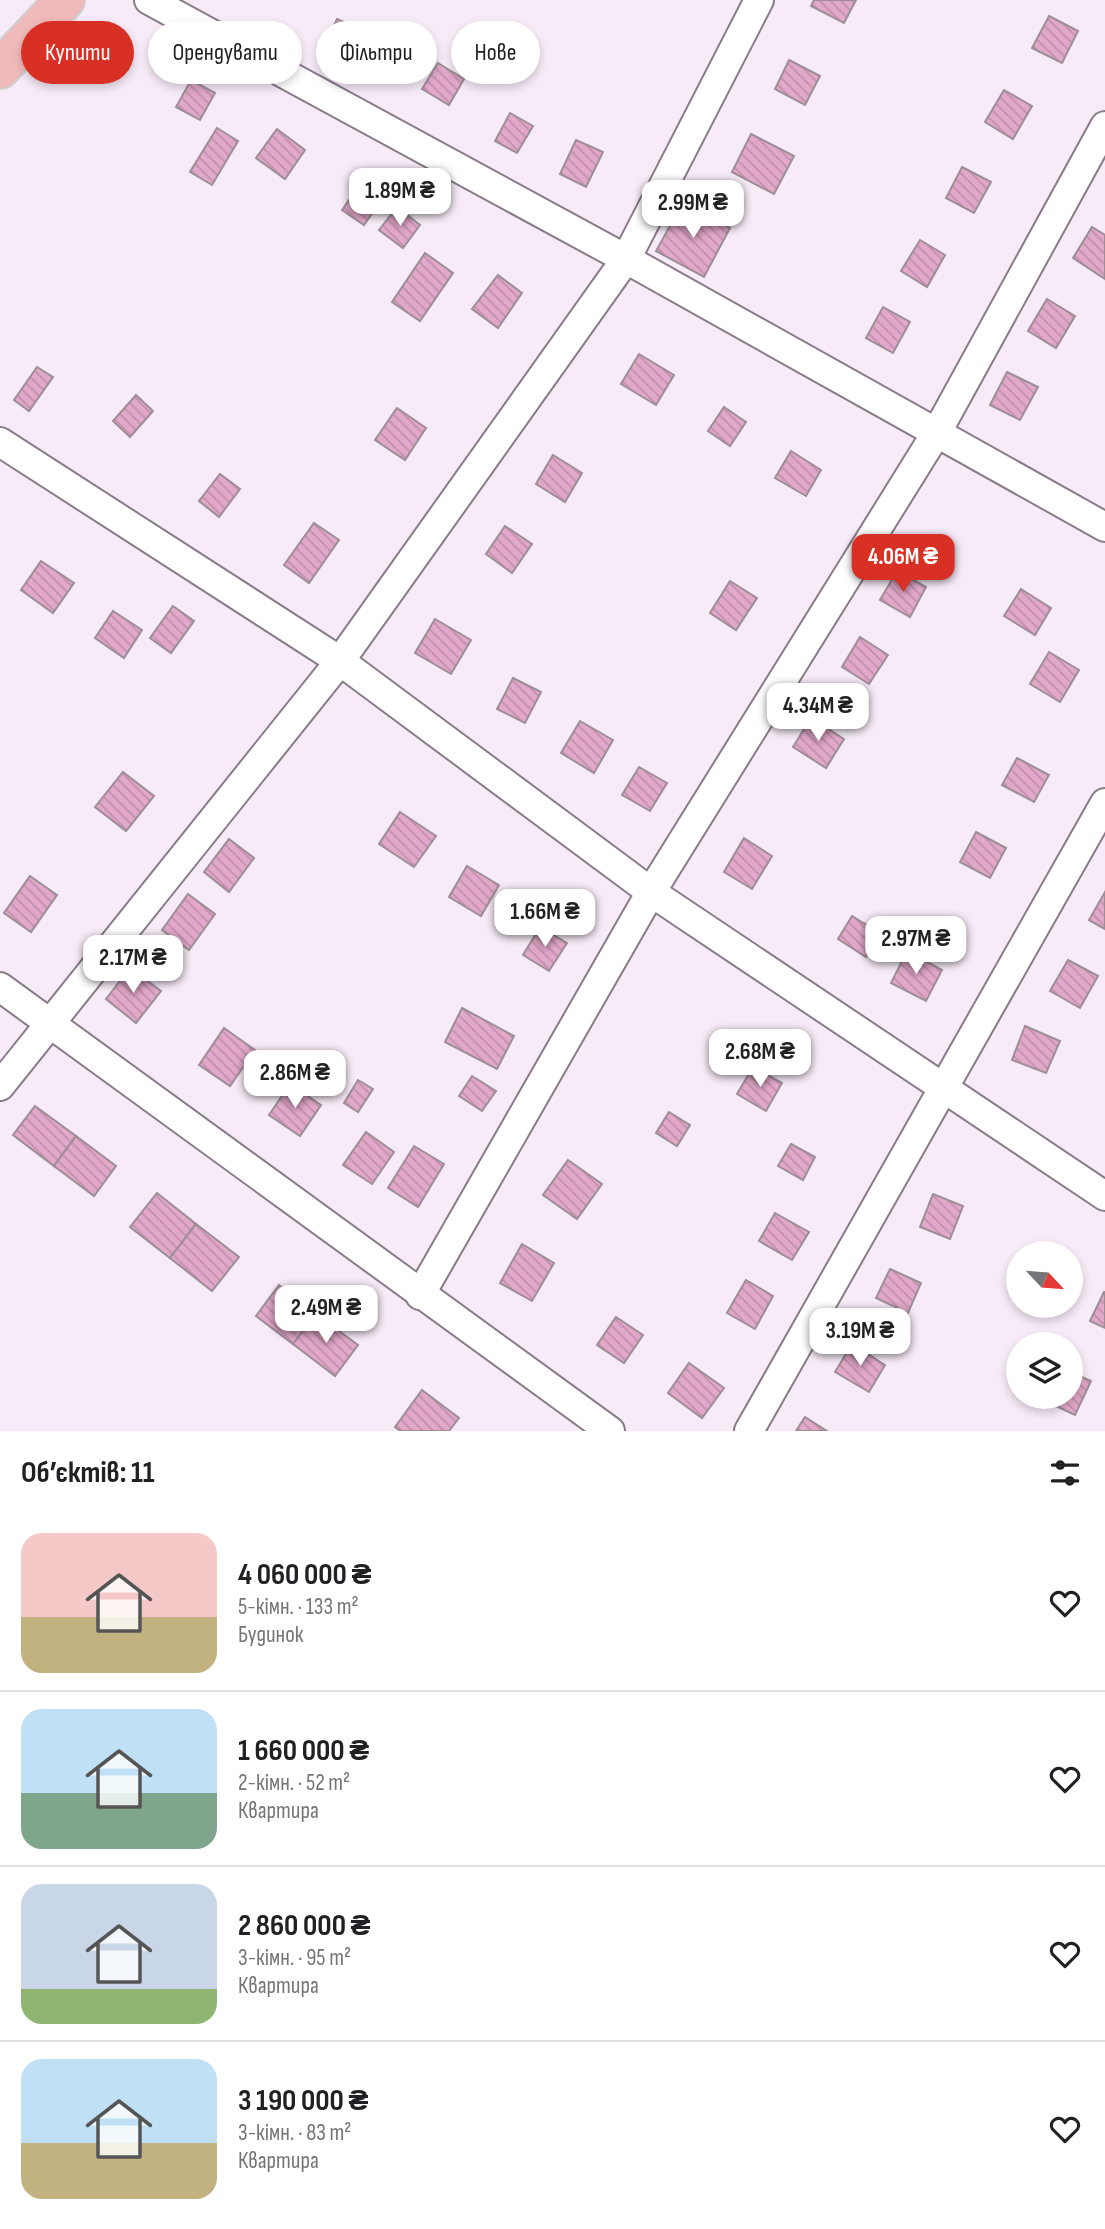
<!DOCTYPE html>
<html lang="uk">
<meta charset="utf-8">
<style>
body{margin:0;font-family:"Sofia Sans Condensed",sans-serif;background:#f2f2f2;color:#202124;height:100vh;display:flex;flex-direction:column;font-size:26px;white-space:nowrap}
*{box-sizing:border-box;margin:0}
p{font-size:23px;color:#757577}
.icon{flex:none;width:38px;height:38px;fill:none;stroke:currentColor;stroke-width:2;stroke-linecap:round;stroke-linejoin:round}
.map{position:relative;height:1431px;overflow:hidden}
.sheet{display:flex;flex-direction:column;background:#fff;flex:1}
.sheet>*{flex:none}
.top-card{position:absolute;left:21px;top:21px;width:700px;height:63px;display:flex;gap:14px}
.needle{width:46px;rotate:116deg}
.tools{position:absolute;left:1006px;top:1241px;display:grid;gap:14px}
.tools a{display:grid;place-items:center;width:77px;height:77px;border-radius:50%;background:#fff;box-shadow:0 4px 10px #0003;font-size:35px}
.price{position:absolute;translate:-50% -60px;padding:0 16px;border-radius:14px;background:#fff;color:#222;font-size:23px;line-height:46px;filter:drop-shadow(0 2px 4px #0008)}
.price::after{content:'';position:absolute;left:50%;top:42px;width:21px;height:16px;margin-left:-10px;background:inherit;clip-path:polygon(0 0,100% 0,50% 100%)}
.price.selected{background:#d93025;color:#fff}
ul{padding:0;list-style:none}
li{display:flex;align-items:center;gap:21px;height:175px;padding:0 21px}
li+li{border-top:2px solid #e0e0e0}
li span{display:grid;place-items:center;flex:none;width:196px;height:140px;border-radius:21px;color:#555}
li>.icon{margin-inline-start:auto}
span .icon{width:84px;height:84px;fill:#fffc;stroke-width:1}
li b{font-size:30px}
h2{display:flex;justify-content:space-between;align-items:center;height:84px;padding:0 21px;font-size:30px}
.tag{padding:0 24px;border-radius:32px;background:#fff;box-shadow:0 4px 10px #0003;font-size:24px;line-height:63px}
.tag.selected{background:#d93025;color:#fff}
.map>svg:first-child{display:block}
</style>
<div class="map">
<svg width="1105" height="1431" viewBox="0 0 1105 1431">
<defs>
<pattern id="building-back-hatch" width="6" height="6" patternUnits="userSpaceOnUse" patternTransform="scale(1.75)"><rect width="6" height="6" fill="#e2a8c9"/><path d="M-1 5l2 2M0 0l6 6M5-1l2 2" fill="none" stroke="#c18fac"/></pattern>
</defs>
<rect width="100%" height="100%" fill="#f7ebf7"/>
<g fill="url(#building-back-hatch)" stroke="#9d8e96" stroke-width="2">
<polygon points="814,0 856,0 844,23 811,6"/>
<polygon points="1049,16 1078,31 1062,63 1032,48"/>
<polygon points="337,19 362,30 345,66 320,55"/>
<polygon points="789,60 820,76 805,105 775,89"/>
<polygon points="438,63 464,79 449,105 422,89"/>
<polygon points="191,80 215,93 200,120 176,107"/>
<polygon points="1004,90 1032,106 1013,139 985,122"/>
<polygon points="510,113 533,126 517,153 495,141"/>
<polygon points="217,128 238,141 212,185 190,172"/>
<polygon points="277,129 305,150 285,179 256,158"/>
<polygon points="751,134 794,156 774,194 732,172"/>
<polygon points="576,140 603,152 586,187 560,174"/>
<polygon points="962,167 991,182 974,213 946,198"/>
<polygon points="361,183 382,199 364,225 342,210"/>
<polygon points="683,202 730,228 704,277 656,251"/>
<polygon points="397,207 420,225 403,248 379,230"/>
<polygon points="1092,227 1105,235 1105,279 1073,258"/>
<polygon points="920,240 945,255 927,287 901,271"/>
<polygon points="425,253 453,273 420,321 392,302"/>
<polygon points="498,275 522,293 498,328 472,309"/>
<polygon points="1047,299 1075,316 1056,348 1028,331"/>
<polygon points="883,307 910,322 893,353 866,338"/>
<polygon points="639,354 674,375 656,405 621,384"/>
<polygon points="37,367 53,377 29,411 14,400"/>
<polygon points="1007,372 1038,387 1020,420 990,405"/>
<polygon points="136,395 153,411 130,437 113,421"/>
<polygon points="724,407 746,422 730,446 708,431"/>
<polygon points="397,408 426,428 405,460 375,440"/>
<polygon points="791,451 821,470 806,496 775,478"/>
<polygon points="553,455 582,473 565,502 536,484"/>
<polygon points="220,474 240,489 219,517 199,501"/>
<polygon points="314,523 339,540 309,583 284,565"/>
<polygon points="505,526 532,544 512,573 486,554"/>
<polygon points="41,561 74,583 53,613 21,590"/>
<polygon points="897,571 926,587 910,617 880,600"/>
<polygon points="730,581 757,598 736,630 710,613"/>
<polygon points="1021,589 1051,608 1035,635 1004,616"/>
<polygon points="173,606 194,621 171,653 150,638"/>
<polygon points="113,611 142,630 124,658 95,638"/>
<polygon points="435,619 471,640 451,674 415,653"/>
<polygon points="860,637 888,655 869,684 842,667"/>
<polygon points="1049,652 1079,670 1060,702 1030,684"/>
<polygon points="513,678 541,692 525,723 497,709"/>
<polygon points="811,718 844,739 826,768 793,747"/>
<polygon points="580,721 613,740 594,773 561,753"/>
<polygon points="1017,758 1049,775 1034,802 1002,785"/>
<polygon points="639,767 667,783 650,811 622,795"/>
<polygon points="123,772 154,796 126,831 95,807"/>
<polygon points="400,812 436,836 414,867 379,844"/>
<polygon points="976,832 1006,848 990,878 960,862"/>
<polygon points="744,838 772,856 752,889 724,872"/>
<polygon points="229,839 254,858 229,892 204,872"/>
<polygon points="467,866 499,885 481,916 449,897"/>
<polygon points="30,876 57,895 31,932 4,913"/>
<polygon points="1105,892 1105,929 1089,920"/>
<polygon points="188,894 215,914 189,950 162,930"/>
<polygon points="852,916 880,933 866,957 838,939"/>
<polygon points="540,927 567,943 549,971 523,955"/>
<polygon points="907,951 942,970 926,1001 891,983"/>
<polygon points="1068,960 1098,976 1080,1008 1050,991"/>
<polygon points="130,968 161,991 136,1023 106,999"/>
<polygon points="462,1008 514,1036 497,1069 445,1042"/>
<polygon points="1025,1026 1060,1041 1046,1073 1012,1060"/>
<polygon points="224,1028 255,1050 230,1086 199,1065"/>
<polygon points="753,1067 782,1083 766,1111 737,1094"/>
<polygon points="472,1076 496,1091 482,1111 459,1096"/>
<polygon points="358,1080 373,1089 358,1112 344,1103"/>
<polygon points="290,1084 321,1105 300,1136 269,1115"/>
<polygon points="35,1106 76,1136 54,1166 13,1135"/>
<polygon points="669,1112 690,1125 677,1146 656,1133"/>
<polygon points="366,1132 394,1152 372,1184 343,1165"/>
<polygon points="76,1136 116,1166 94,1196 54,1166"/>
<polygon points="791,1144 815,1157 803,1180 778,1166"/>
<polygon points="414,1146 444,1164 418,1207 388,1188"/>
<polygon points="568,1160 602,1184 577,1219 543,1195"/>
<polygon points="157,1193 196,1224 170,1258 130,1227"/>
<polygon points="933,1194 963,1206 950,1239 920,1227"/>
<polygon points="775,1213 809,1232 792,1260 759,1241"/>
<polygon points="196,1224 239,1257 212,1291 170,1258"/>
<polygon points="522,1244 554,1263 532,1301 500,1283"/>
<polygon points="890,1269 921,1283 908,1313 876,1298"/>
<polygon points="746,1280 773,1296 755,1329 727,1313"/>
<polygon points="279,1285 316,1314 293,1344 256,1316"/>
<polygon points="1104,1292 1105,1292 1105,1328 1090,1321"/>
<polygon points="316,1314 358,1345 335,1376 293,1344"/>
<polygon points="616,1317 643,1335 624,1363 597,1345"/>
<polygon points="852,1344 885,1365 869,1392 835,1372"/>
<polygon points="689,1363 724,1388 702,1418 668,1393"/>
<polygon points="1071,1372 1091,1381 1075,1415 1043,1400 1045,1396 1071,1396"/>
<polygon points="422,1390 459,1418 449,1431 400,1431 395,1427"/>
<polygon points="805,1417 827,1431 796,1431"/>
</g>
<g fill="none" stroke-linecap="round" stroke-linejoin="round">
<g stroke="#877c88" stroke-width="32">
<g id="minor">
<polyline points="149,0 626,259 1105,527"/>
<polyline points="0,442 340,661 651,892 1105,1196"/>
<polyline points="0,987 610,1431"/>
<polyline points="0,1086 340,661 626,259 759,0"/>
<polyline points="420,1295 651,892 937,432 1105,126"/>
<polyline points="749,1431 1105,803"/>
</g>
</g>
<g stroke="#d0cfd0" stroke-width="42">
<polyline id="highway" points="0,69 65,0"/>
</g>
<use href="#minor" stroke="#fff" stroke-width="28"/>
<use href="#highway" stroke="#f0baba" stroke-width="38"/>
</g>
</svg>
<div class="tools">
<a><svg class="needle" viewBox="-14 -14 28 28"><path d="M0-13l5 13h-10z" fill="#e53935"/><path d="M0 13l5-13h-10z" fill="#757577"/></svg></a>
<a><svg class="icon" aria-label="layers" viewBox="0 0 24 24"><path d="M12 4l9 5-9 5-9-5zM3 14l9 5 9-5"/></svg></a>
</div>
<b class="price" style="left:400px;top:228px">1.89M ₴</b>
<b class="price" style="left:693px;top:240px">2.99M ₴</b>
<b class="price selected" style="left:903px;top:594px">4.06M ₴</b>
<b class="price" style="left:818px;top:743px">4.34M ₴</b>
<b class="price" style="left:545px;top:949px">1.66M ₴</b>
<b class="price" style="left:916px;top:976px">2.97M ₴</b>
<b class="price" style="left:133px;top:995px">2.17M ₴</b>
<b class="price" style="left:760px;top:1089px">2.68M ₴</b>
<b class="price" style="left:295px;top:1110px">2.86M ₴</b>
<b class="price" style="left:326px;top:1345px">2.49M ₴</b>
<b class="price" style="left:860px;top:1368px">3.19M ₴</b>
<div class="top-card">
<a class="tag selected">Купити</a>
<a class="tag">Орендувати</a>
<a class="tag">Фільтри</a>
<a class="tag">Нове</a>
</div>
</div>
<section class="sheet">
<h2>Об’єктів: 11<svg class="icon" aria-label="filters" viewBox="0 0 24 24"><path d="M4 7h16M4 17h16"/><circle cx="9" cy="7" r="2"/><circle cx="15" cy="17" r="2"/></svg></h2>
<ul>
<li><span style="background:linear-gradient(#f6c9c9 60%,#c2b280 0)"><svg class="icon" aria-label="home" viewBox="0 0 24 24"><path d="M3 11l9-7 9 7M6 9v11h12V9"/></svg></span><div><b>4 060 000 ₴</b><p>5-кімн. · 133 m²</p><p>Будинок</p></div><svg class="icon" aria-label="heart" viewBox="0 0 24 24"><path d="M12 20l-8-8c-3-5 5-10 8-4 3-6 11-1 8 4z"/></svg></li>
<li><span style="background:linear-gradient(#bfe0f5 60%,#7fa58c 0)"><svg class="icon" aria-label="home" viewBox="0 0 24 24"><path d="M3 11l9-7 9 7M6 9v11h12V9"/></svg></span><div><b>1 660 000 ₴</b><p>2-кімн. · 52 m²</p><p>Квартира</p></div><svg class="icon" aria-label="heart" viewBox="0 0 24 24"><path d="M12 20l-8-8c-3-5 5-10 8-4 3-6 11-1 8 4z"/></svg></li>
<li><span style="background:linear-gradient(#c9d6e8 75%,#8fb573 0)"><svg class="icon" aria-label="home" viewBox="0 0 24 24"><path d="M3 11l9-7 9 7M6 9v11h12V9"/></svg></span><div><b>2 860 000 ₴</b><p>3-кімн. · 95 m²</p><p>Квартира</p></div><svg class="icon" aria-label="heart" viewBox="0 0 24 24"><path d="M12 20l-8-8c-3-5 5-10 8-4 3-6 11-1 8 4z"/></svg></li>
<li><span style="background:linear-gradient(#bfe0f5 60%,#c2b280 0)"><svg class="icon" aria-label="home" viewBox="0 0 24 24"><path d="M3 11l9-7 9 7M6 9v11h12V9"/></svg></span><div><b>3 190 000 ₴</b><p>3-кімн. · 83 m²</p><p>Квартира</p></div><svg class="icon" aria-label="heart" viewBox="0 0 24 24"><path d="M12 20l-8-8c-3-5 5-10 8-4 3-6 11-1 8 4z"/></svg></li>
</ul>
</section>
